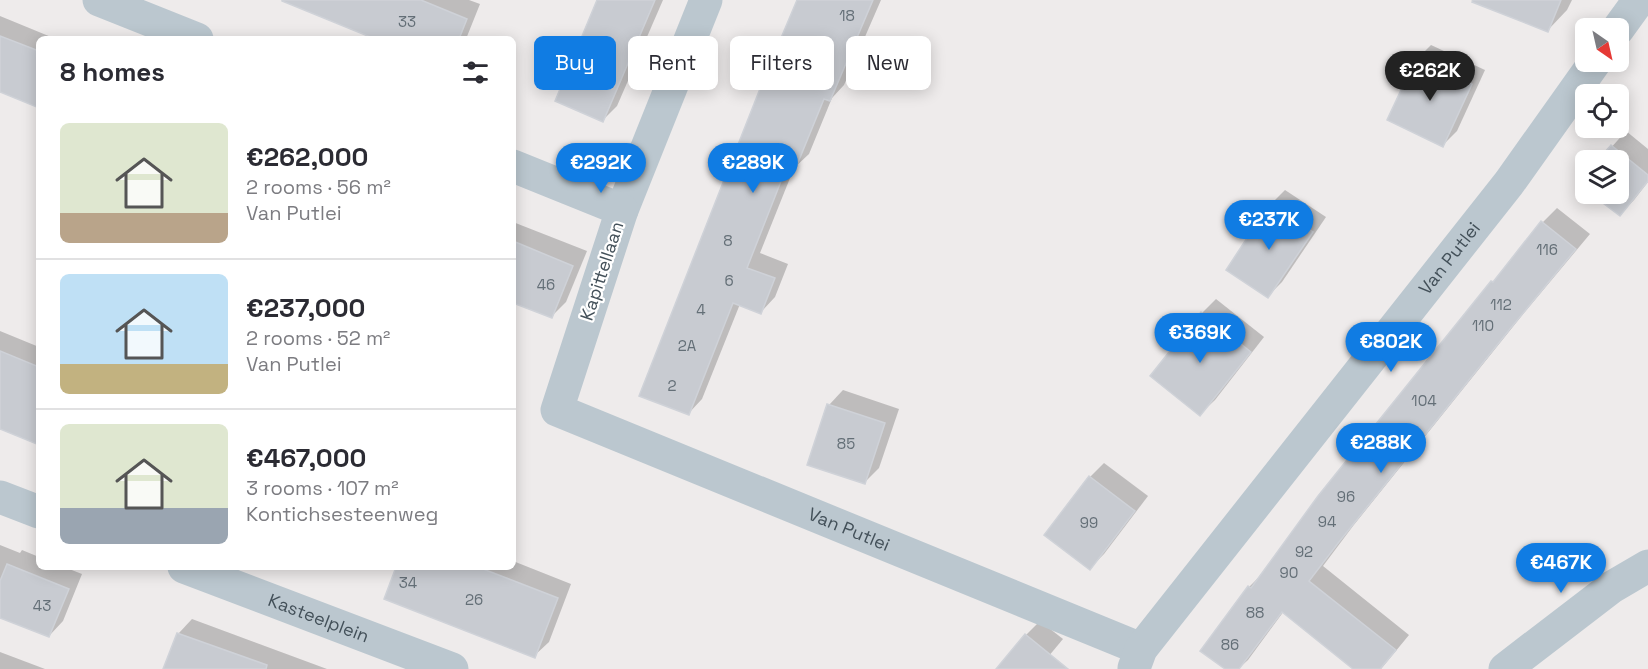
<!DOCTYPE html>
<meta charset="utf-8">
<style>
body{margin:0;font-family:"Space Grotesk",sans-serif;background:#f2f2f3;color:#2b2b33;height:100vh;display:flex;flex-direction:column;font-size:22px;white-space:nowrap}
*{box-sizing:border-box;margin:0}
p{font-size:20px;color:#7c7c81}
.icon{flex:none;width:33px;height:33px;fill:none;stroke:currentColor;stroke-width:2;stroke-linecap:round;stroke-linejoin:round}
.map{position:relative;flex:1;overflow:hidden}
.panel{position:absolute;left:36px;top:36px;width:480px;height:534px;display:flex;flex-direction:column;background:#fff;border-radius:9px;box-shadow:0 3px 15px #0003}
.panel>*{flex:none}
.top-card{position:absolute;left:534px;top:36px;width:570px;height:54px;display:flex;gap:12px}
.needle{width:39px;rotate:146deg}
.buttons{position:absolute;left:1575px;top:18px;display:grid;gap:12px}
.buttons a{display:grid;place-items:center;width:54px;height:54px;border-radius:9px;background:#fff;box-shadow:0 3px 15px #0003;font-size:30px}
.price{position:absolute;translate:-50% -51px;padding:0 14px;border-radius:21px;background:#107ce3;color:#fff;font-size:20px;line-height:39px;filter:drop-shadow(0 2px 3px #0008)}
.price::after{content:'';position:absolute;left:50%;top:36px;width:18px;height:14px;margin-left:-9px;background:inherit;clip-path:polygon(0 0,100% 0,50% 100%)}
.price.active{background:#222;color:#fff}
ul{padding:0;list-style:none}
li{display:flex;align-items:center;gap:18px;height:150px;padding:0 24px}
li+li{border-top:2px solid #e1e1e2}
li span{display:grid;place-items:center;flex:none;width:168px;height:120px;border-radius:9px;color:#555}
li>.icon{margin-inline-start:auto}
span .icon{width:72px;height:72px;fill:#fffc;stroke-width:1}
li b{font-size:26px}
h2{display:flex;justify-content:space-between;align-items:center;height:72px;padding:0 24px;font-size:26px}
.pill{padding:0 21px;border-radius:9px;background:#fff;box-shadow:0 3px 15px #0003;font-size:21px;line-height:54px}
.pill.active{background:#107ce3;color:#fff}
.map>svg:first-child{display:block}
</style>
<div class="map">
<svg width="1648" height="669" viewBox="0 0 1648 669">
<rect width="100%" height="100%" fill="#eeebeb"/>
<g fill="#0003">
<polygon points="283,0 469,0 480,4 466,39 378,39"/>
<polygon points="600,0 663,0 617,106 603,120"/>
<polygon points="799,0 881,0 844,85 832,98 809,154 794,168 760,253 788,264 775,297 761,312 740,304 702,399 688,414"/>
<polygon points="1471,0 1572,0 1567,10 1548,30"/>
<polygon points="0,16 56,39 39,39 39,107 0,91"/>
<polygon points="1431,45 1485,70 1457,131 1443,145 1417,59"/>
<polygon points="1626,131 1648,149 1648,182 1634,200 1620,214 1594,194 1618,194 1618,160 1600,160"/>
<polygon points="1285,190 1326,217 1282,282 1268,296 1271,204"/>
<polygon points="1557,208 1590,234 1524,313 1353,526 1323,566 1409,635 1381,669 1356,669 1284,611 1248,660 1238,669 1227,669 1202,650 1249,587 1263,573 1319,497 1493,282 1504,270 1543,222"/>
<polygon points="513,222 587,251 566,302 552,316 513,301"/>
<polygon points="1216,299 1264,337 1215,400 1200,414 1202,313"/>
<polygon points="0,331 39,347 39,444 0,428"/>
<polygon points="843,390 899,409 879,468 865,482 829,405"/>
<polygon points="1104,463 1148,496 1104,554 1090,568 1090,477"/>
<polygon points="0,545 20,553 22,550 39,557 39,567 64,567 82,574 63,621 49,636 0,617"/>
<polygon points="513,561 571,584 549,642 534,656 398,567 513,567"/>
<polygon points="192,619 327,669 164,669 178,634"/>
<polygon points="1040,621 1063,639 1038,669 998,669 1026,635"/>
<polygon points="0,652 45,669 0,669"/>
</g>
<g fill="#c8cbd1" stroke="#cfd2d8" stroke-width="1.5">
<polygon points="282,0 421,0 467,19 459,39 375,39 282,1"/>
<polygon points="597,0 655,0 603,122 555,101"/>
<polygon points="797,0 873,0 830,101 824,99 795,170 787,166 747,268 775,278 761,314 733,303 689,415 639,396 765,76"/>
<polygon points="1473,0 1561,0 1548,32 1472,2"/>
<polygon points="0,36 39,51 39,108 0,92"/>
<polygon points="1416,58 1472,84 1443,147 1387,120"/>
<polygon points="1611,145 1648,175 1648,181 1620,216 1591,194 1618,194 1618,160 1598,160"/>
<polygon points="1270,203 1313,232 1268,298 1226,270"/>
<polygon points="1541,221 1576,249 1510,329 1339,542 1309,581 1396,650 1380,669 1353,669 1282,612 1239,669 1225,669 1200,651 1248,586 1251,588 1318,496 1491,281 1493,282"/>
<polygon points="513,241 573,266 552,318 513,303"/>
<polygon points="1201,312 1251,352 1200,416 1150,376"/>
<polygon points="0,351 39,367 39,445 0,429"/>
<polygon points="827,404 885,423 865,484 807,465"/>
<polygon points="1089,476 1135,511 1090,570 1044,535"/>
<polygon points="7,564 69,589 49,637 0,618 0,581"/>
<polygon points="396,567 478,567 558,598 535,658 384,599"/>
<polygon points="177,633 267,665 266,669 163,669"/>
<polygon points="1025,634 1068,669 996,669"/>
</g>
<g fill="none" stroke-linecap="round" stroke-linejoin="round">
<g stroke="#bbc7cf" stroke-width="33">
<polyline points="99,0 197,39"/>
<path id="s1" d="M 706,0 L 622,210 L 557,410 L 1141,649"/>
<polyline points="1618,29 1639,0"/>
<polyline points="513,166 622,210"/>
<polyline points="0,497 39,512"/>
<path id="s2" d="M 184,567 L 452,669"/>
<path id="s3" d="M 1134,668 L 1141,649 L 1509,183 L 1595,62"/>
<polyline points="1505,669 1612,587 1648,566"/>
</g>
</g>
<g text-anchor="middle" stroke-width="4.5" stroke-linejoin="round" paint-order="stroke">
<g font-size="15" fill="#646f77">
<text x="847" y="21">18</text>
<text x="407" y="27">33</text>
<text x="728" y="246">8</text>
<text x="1547" y="255">116</text>
<text x="729" y="286">6</text>
<text x="546" y="290">46</text>
<text x="1501" y="310">112</text>
<text x="701" y="315">4</text>
<text x="1483" y="331">110</text>
<text x="687" y="351">2A</text>
<text x="672" y="391">2</text>
<text x="1424" y="406">104</text>
<text x="846" y="449">85</text>
<text x="1346" y="502">96</text>
<text x="1327" y="527">94</text>
<text x="1089" y="528">99</text>
<text x="1304" y="557">92</text>
<text x="1289" y="578">90</text>
<text x="408" y="588">34</text>
<text x="474" y="605">26</text>
<text x="42" y="611">43</text>
<text x="1255" y="618">88</text>
<text x="1230" y="650">86</text>
</g>
<g font-size="18" fill="#435059" stroke="#fff">
<text dy="6" stroke="none"><textPath href="#s3" startOffset="518">Van Putlei</textPath></text>
<text transform="translate(602 271) rotate(-72)" y="6">Kapittellaan</text>
<text dy="6" stroke="none"><textPath href="#s1" startOffset="752">Van Putlei</textPath></text>
<text dy="6" stroke="none"><textPath href="#s2" startOffset="144">Kasteelplein</textPath></text>
</g>
</g>
</svg>
<div class="buttons">
<a><svg class="needle" viewBox="-14 -14 28 28"><path d="M0-13l5 13h-10z" fill="#e53935"/><path d="M0 13l5-13h-10z" fill="#7c7c81"/></svg></a>
<a><svg class="icon" aria-label="locate" viewBox="0 0 24 24"><circle cx="12" cy="12" r="6"/><path d="M12 2v4M12 18v4M2 12h4M18 12h4"/></svg></a>
<a><svg class="icon" aria-label="layers" viewBox="0 0 24 24"><path d="M12 4l9 5-9 5-9-5zM3 14l9 5 9-5"/></svg></a>
</div>
<b class="price active" style="left:1430px;top:102px">€262K</b>
<b class="price" style="left:601px;top:194px">€292K</b>
<b class="price" style="left:753px;top:194px">€289K</b>
<b class="price" style="left:1269px;top:251px">€237K</b>
<b class="price" style="left:1200px;top:364px">€369K</b>
<b class="price" style="left:1391px;top:373px">€802K</b>
<b class="price" style="left:1381px;top:474px">€288K</b>
<b class="price" style="left:1561px;top:594px">€467K</b>
<div class="top-card">
<a class="pill active">Buy</a>
<a class="pill">Rent</a>
<a class="pill">Filters</a>
<a class="pill">New</a>
</div>
<section class="panel">
<h2>8 homes<svg class="icon" aria-label="filters" viewBox="0 0 24 24"><path d="M4 7h16M4 17h16"/><circle cx="9" cy="7" r="2"/><circle cx="15" cy="17" r="2"/></svg></h2>
<ul>
<li><span style="background:linear-gradient(#dfe7d0 75%,#b9a48a 0)"><svg class="icon" aria-label="home" viewBox="0 0 24 24"><path d="M3 11l9-7 9 7M6 9v11h12V9"/></svg></span><div><b>€262,000</b><p>2 rooms · 56 m²</p><p>Van Putlei</p></div></li>
<li><span style="background:linear-gradient(#bfe0f5 75%,#c2b280 0)"><svg class="icon" aria-label="home" viewBox="0 0 24 24"><path d="M3 11l9-7 9 7M6 9v11h12V9"/></svg></span><div><b>€237,000</b><p>2 rooms · 52 m²</p><p>Van Putlei</p></div></li>
<li><span style="background:linear-gradient(#dfe7d0 70%,#9aa5b1 0)"><svg class="icon" aria-label="home" viewBox="0 0 24 24"><path d="M3 11l9-7 9 7M6 9v11h12V9"/></svg></span><div><b>€467,000</b><p>3 rooms · 107 m²</p><p>Kontichsesteenweg</p></div></li>
</ul>
</section>
</div>
